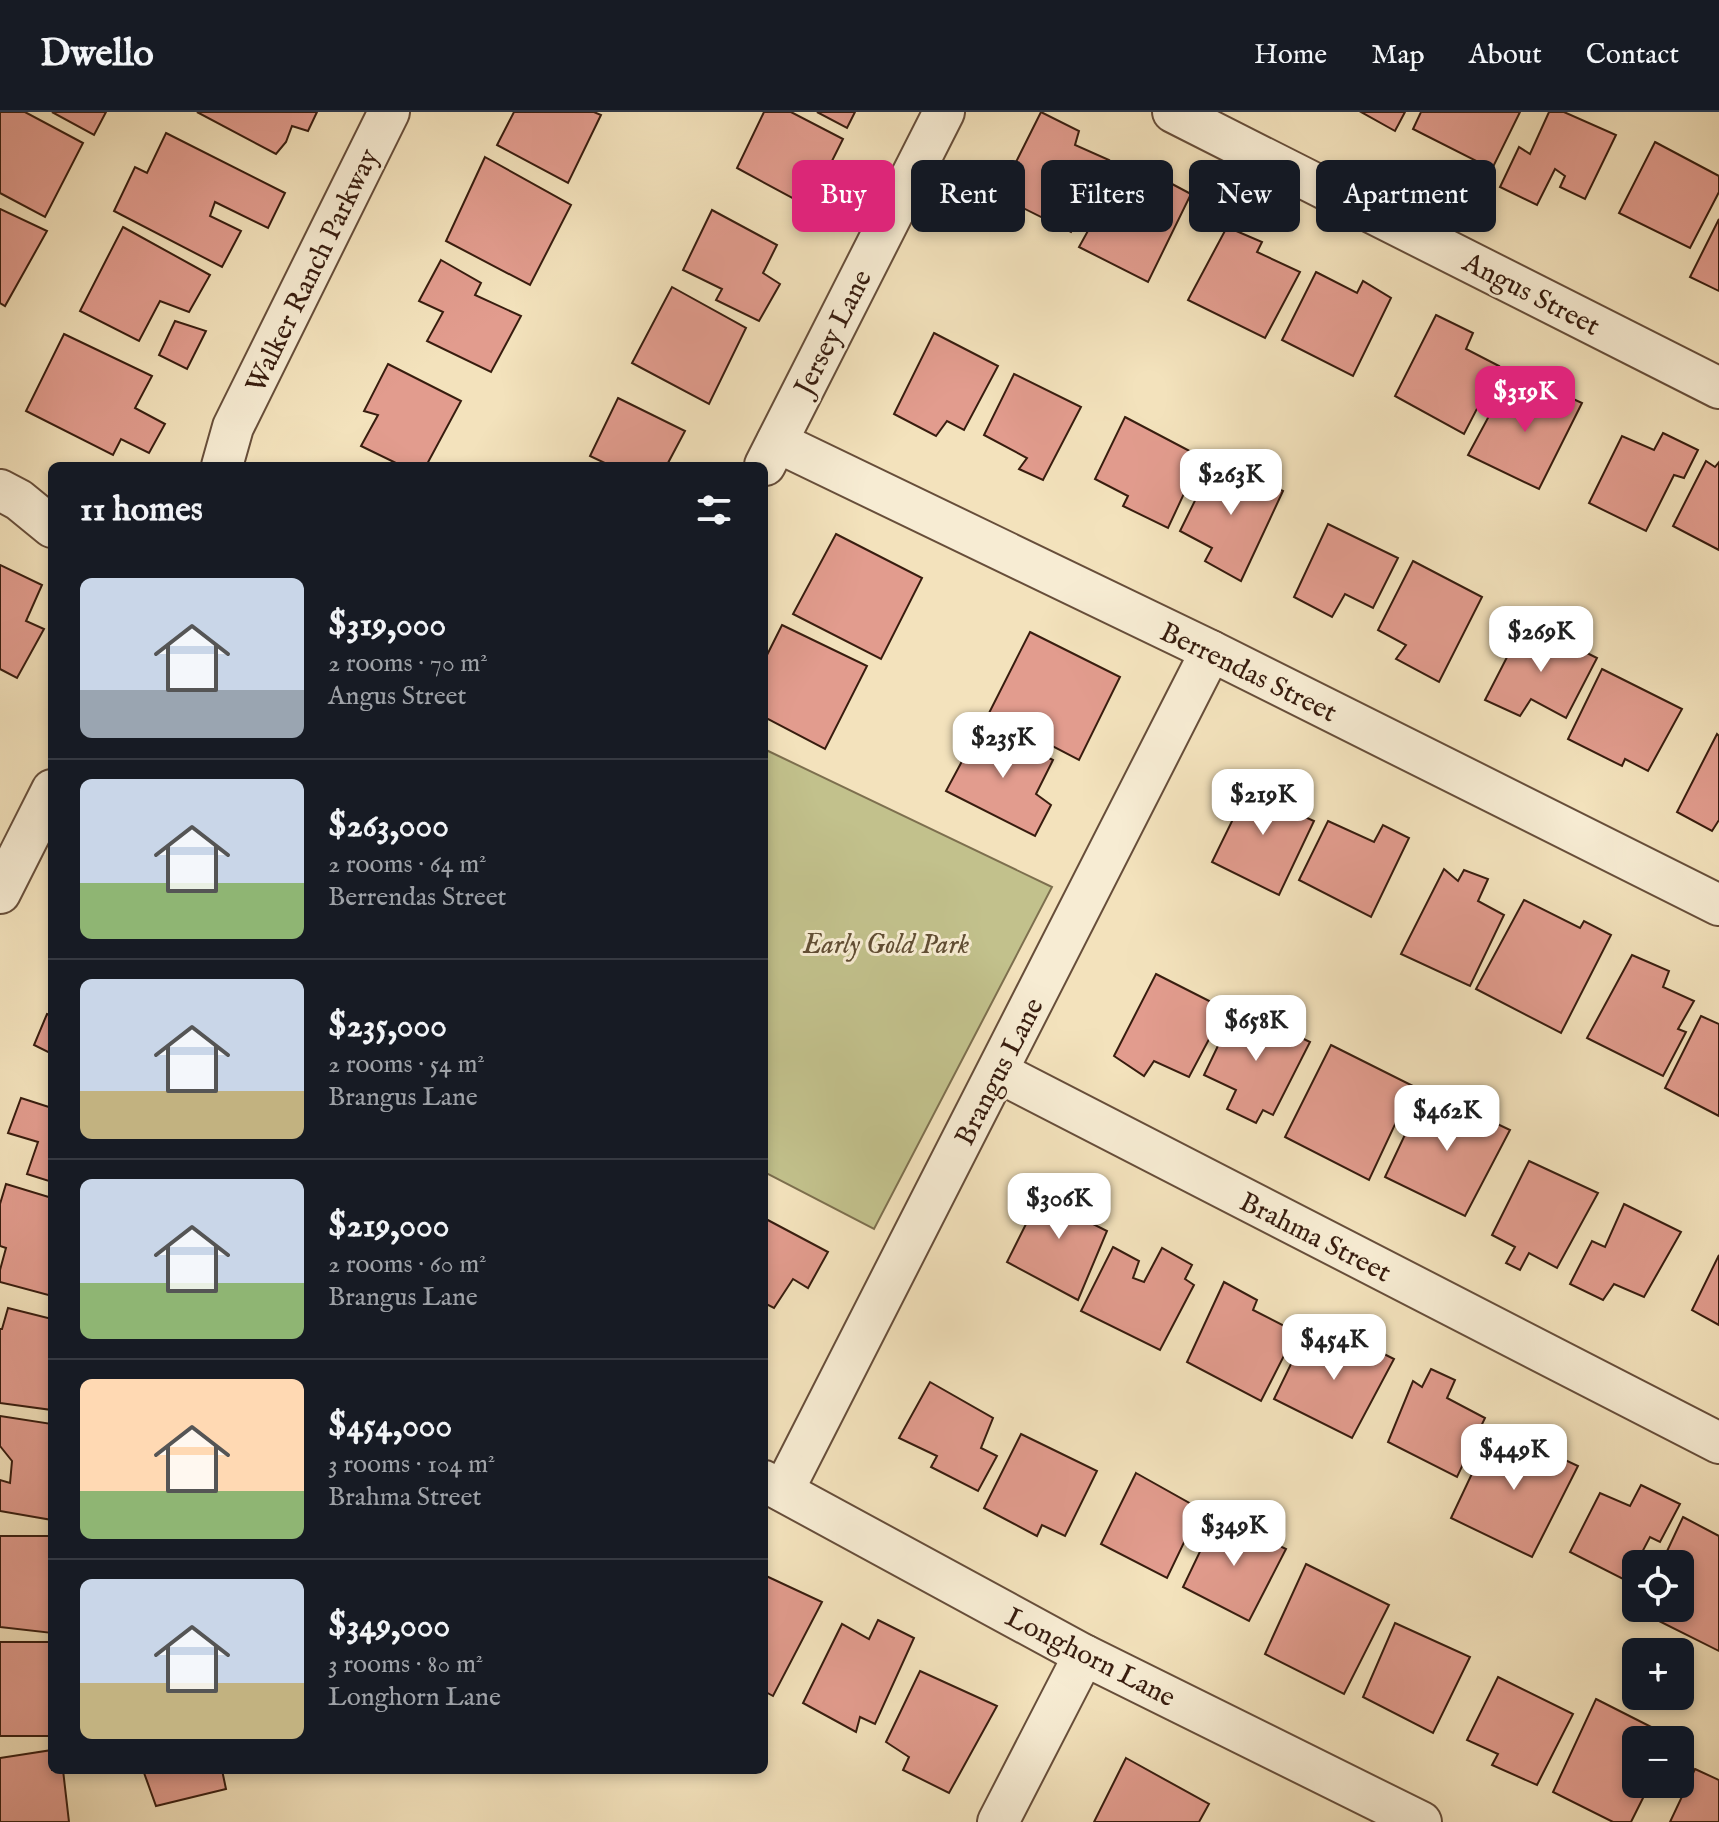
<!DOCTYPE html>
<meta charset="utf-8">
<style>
body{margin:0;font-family:"IM FELL English",serif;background:#20242c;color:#f1f3f6;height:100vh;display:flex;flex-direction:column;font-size:30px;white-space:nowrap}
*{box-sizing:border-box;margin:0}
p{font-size:26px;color:#9ea1a6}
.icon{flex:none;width:44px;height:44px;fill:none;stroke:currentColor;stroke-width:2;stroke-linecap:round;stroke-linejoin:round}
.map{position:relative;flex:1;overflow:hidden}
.details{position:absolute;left:48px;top:350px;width:720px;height:1312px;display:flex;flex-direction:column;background:#171b24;border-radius:12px;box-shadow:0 4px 12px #0003}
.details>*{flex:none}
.hud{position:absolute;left:792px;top:48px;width:760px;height:72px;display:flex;gap:16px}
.tools{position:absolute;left:1622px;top:1438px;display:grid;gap:16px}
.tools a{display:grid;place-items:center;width:72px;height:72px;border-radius:12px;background:#171b24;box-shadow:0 4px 12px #0003;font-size:40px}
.price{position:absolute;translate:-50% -68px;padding:0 18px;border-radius:16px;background:#fff;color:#222;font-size:26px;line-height:52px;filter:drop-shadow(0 2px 4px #0008)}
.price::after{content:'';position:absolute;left:50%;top:48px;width:24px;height:18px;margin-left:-12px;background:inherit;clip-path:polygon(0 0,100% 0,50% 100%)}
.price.current{background:#db2777;color:#fff}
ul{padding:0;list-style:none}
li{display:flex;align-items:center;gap:24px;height:200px;padding:0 32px}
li+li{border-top:2px solid #363941}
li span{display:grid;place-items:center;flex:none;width:224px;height:160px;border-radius:12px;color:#555}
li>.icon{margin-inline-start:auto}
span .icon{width:96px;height:96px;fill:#fffc;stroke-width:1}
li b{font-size:34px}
h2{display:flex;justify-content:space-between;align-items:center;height:96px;padding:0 32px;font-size:34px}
.tag{padding:0 28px;border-radius:12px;background:#171b24;box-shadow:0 4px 12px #0003;font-size:28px;line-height:72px}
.tag.current{background:#db2777;color:#fff}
header{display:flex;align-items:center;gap:48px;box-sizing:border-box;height:112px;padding:0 40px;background:#171b24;border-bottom:2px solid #363941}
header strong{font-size:38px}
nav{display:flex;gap:44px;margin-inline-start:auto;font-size:28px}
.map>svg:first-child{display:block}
</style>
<header>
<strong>Dwello</strong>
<nav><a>Home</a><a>Map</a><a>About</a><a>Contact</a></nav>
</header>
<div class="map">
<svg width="1719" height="1710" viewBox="0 0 1719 1710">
<rect width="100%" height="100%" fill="#f3e2bc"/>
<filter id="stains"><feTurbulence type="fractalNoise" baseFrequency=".0025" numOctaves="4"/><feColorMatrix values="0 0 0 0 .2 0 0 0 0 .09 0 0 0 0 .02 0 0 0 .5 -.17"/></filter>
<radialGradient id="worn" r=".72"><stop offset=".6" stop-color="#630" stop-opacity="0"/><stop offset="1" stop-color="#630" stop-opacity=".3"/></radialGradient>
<polygon fill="#c2c18c" stroke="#7d6f4e" stroke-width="2" points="764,637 1052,775 874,1117 764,1060"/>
<g fill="#e29c8e" stroke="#381d0f" stroke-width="2">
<polygon points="0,0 25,0 83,31 45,105 0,81"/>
<polygon points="52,0 106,0 94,23"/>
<polygon points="197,0 317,0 308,19 292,14 286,30 276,42"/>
<polygon points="514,0 594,0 601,3 568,71 497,33"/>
<polygon points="764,0 791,0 843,27 809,95 737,56"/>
<polygon points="817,0 855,0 847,16"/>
<polygon points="1041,0 1079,19 1075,33 1109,48 1071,120 999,84"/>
<polygon points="1361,0 1405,0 1395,19"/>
<polygon points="1421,0 1520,0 1492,57 1413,17"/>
<polygon points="1549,0 1564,0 1616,23 1585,87 1560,75 1565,64 1555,57 1537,93 1500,75 1519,35 1530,42"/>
<polygon points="166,21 285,81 268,116 215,90 210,104 241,119 222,155 114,99 135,55 147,61"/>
<polygon points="1655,30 1719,64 1719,80 1690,136 1619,101"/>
<polygon points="485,45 571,93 530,173 446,129"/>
<polygon points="1157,64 1191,82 1148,170 1079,135 1115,70 1149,85"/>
<polygon points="0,97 47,119 5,194 0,191"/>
<polygon points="712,98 777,133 763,161 780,172 759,209 716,188 722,177 683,158"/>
<polygon points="1719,107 1719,179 1690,165"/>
<polygon points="123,115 210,163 189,200 160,189 139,229 80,199"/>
<polygon points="1227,115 1262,130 1257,140 1300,160 1265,226 1188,188"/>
<polygon points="441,148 481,171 475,183 521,204 491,260 427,229 443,200 419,189"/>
<polygon points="1316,160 1357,181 1363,169 1391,186 1353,264 1282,228"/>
<polygon points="672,175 746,216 709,292 632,251"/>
<polygon points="1436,203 1473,221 1466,237 1499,254 1464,322 1395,284"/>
<polygon points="175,209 206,219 187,257 159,243"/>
<polygon points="934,221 998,254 964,318 947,309 936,324 894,302"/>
<polygon points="64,222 152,264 135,296 165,312 149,341 121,327 113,343 26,299"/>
<polygon points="388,252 461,289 426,354 402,354 361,334 378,303 364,299"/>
<polygon points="1014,262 1081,295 1043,368 1019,357 1027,346 984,323"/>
<polygon points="1547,275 1582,291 1539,377 1468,343 1504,276 1538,292"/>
<polygon points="618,286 685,319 668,351 673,354 611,354 590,344"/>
<polygon points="1125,305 1201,345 1168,416 1123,394 1128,384 1095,367"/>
<polygon points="1663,321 1698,338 1684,366 1674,363 1646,419 1589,391 1622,324 1654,338"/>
<polygon points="1216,346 1283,379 1241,469 1205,449 1212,436 1180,419"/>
<polygon points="1706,349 1715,355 1719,350 1719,438 1673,414"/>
<polygon points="1328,412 1398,446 1373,496 1345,482 1332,505 1294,485"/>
<polygon points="836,422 922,466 881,547 793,502"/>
<polygon points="1413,449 1482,485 1439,570 1396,547 1406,533 1378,518"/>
<polygon points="0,453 42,473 26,509 44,517 17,566 0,557"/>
<polygon points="1525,510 1597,546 1566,606 1531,587 1520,604 1485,588"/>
<polygon points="782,513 867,554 825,637 764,605 764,549"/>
<polygon points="1030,520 1120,565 1079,648 989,601"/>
<polygon points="1602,557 1682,597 1648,659 1625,647 1622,654 1568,627"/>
<polygon points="982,612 1053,648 1036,682 1051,693 1035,724 946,679"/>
<polygon points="1717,622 1719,624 1719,708 1712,719 1677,700"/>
<polygon points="1255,662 1287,677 1278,693 1314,709 1279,783 1212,750"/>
<polygon points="1328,709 1374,730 1383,713 1409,726 1371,805 1299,768"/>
<polygon points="1444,757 1458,769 1464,758 1488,767 1478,789 1504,803 1470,874 1401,842"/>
<polygon points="1524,788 1580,816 1584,809 1611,823 1561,921 1476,877"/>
<polygon points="1632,843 1669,859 1663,875 1694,889 1678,917 1686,920 1663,964 1587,926"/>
<polygon points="1156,862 1225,897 1189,965 1154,949 1144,964 1114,944"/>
<polygon points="1237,894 1310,930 1273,1003 1263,998 1256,1011 1227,997 1236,978 1204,963"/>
<polygon points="47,902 52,904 52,942 34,933"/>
<polygon points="1701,904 1719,912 1719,1004 1665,976"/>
<polygon points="1331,933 1413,974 1369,1068 1285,1025"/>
<polygon points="1426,978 1510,1018 1465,1104 1385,1065"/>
<polygon points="21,986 52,996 52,1070 27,1062 38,1030 8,1021"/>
<polygon points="1529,1049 1598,1081 1557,1156 1529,1141 1520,1158 1506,1151 1515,1135 1492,1123"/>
<polygon points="1049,1066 1090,1086 1081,1106 1107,1119 1078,1188 1007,1150"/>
<polygon points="6,1072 52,1086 52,1184 0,1170 0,1158 6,1136 0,1134 0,1092"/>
<polygon points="1624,1092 1681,1120 1644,1185 1614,1172 1603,1188 1570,1172 1592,1129 1605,1135"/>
<polygon points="764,1106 828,1140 808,1176 793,1167 774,1196 764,1191"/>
<polygon points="1113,1135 1139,1149 1133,1166 1144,1170 1162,1136 1192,1153 1185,1167 1194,1173 1160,1238 1081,1199"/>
<polygon points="1719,1143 1719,1213 1692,1198"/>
<polygon points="1224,1170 1257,1188 1253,1198 1296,1220 1261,1289 1187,1250"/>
<polygon points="8,1196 52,1207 52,1298 0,1291 0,1217 2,1217"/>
<polygon points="1307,1219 1354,1239 1358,1229 1394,1247 1352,1326 1274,1287"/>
<polygon points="1431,1257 1455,1268 1447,1286 1485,1306 1457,1365 1388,1330 1413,1269 1422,1275"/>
<polygon points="930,1270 993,1306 981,1336 997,1344 978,1379 931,1355 937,1344 899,1326"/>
<polygon points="0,1304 52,1312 52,1408 0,1399 0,1368 10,1371 12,1349 0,1334"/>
<polygon points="1494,1315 1578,1354 1532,1445 1451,1406"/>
<polygon points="1021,1322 1097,1359 1065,1424 1042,1413 1037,1424 984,1396"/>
<polygon points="1136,1361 1200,1397 1167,1466 1101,1432"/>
<polygon points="1641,1373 1680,1392 1660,1430 1650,1425 1627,1469 1570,1440 1600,1381 1630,1394"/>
<polygon points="1217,1404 1286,1437 1249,1509 1183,1475"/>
<polygon points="1683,1405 1719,1424 1719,1539 1639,1499 1641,1496 1680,1496 1680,1452 1661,1452"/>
<polygon points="0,1424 52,1424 52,1521 0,1515"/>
<polygon points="1306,1452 1389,1493 1344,1582 1265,1542"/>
<polygon points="764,1463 822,1490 773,1584 764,1579"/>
<polygon points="878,1508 914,1526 875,1612 860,1605 856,1620 803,1591 842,1512 869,1527"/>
<polygon points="1395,1511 1470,1545 1433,1621 1363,1585"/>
<rect x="0" y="1530" width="52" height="94"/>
<polygon points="920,1559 997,1594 949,1681 903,1658 909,1645 886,1630"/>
<polygon points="1498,1565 1573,1602 1537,1673 1492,1653 1498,1642 1467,1628"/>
<polygon points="1596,1587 1673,1626 1636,1628 1636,1672 1650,1672 1631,1710 1613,1710 1553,1680"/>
<polygon points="52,1638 52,1658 63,1658 69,1710 0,1710 0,1646"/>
<polygon points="1126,1646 1209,1692 1199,1710 1094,1710"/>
<polygon points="1695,1657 1719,1668 1719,1710 1670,1710"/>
<polygon points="143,1658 222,1658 226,1677 156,1694"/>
</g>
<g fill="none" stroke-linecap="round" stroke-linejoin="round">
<g stroke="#674e3a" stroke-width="44">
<g id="street">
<polyline points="1173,0 1719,276"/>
<polyline points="777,330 1211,539 1719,793"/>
<polyline points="765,353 944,0"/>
<polyline points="222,354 233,315 389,0"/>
<polyline points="0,378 19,388 52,415"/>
<polyline points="0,781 52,678"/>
<polyline points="998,960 1719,1331"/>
<polyline points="764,1369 1084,1543 1421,1710"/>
<polyline points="783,1379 1211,539"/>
<polyline points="998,1710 1084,1543"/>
</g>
</g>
<use href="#street" stroke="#f7ecd3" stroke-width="40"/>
</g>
<g text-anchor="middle" stroke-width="6" stroke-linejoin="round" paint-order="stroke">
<g font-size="28" fill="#381d0f" stroke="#f7ecd3">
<text transform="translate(311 158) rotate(-64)" y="10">Walker Ranch Parkway</text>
<text transform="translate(1532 181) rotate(27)" y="10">Angus Street</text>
<text transform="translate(832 220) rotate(-63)" y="10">Jersey Lane</text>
<text transform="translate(1249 559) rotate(26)" y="10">Berrendas Street</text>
<text transform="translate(998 959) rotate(-63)" y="10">Brangus Lane</text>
<text transform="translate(1316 1124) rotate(27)" y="10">Brahma Street</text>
<text transform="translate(1091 1544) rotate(27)" y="10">Longhorn Lane</text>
</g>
<g font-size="28" font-style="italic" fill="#614e34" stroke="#f7ecd3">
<text x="886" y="841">Early Gold Park</text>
</g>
</g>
<rect width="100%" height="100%" filter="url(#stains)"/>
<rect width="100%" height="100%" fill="url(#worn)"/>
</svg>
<div class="tools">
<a><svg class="icon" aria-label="locate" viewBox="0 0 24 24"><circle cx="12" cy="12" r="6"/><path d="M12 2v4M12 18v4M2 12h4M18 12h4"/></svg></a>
<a>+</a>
<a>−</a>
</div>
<b class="price current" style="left:1525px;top:322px">$319K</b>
<b class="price" style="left:1231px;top:405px">$263K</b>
<b class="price" style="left:1541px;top:562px">$269K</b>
<b class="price" style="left:1003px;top:668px">$235K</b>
<b class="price" style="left:1263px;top:725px">$219K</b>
<b class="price" style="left:1256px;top:951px">$658K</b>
<b class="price" style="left:1447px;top:1041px">$462K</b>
<b class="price" style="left:1059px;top:1129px">$306K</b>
<b class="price" style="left:1334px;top:1270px">$454K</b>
<b class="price" style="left:1514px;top:1380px">$449K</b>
<b class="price" style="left:1234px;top:1456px">$349K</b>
<div class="hud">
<a class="tag current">Buy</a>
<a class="tag">Rent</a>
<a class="tag">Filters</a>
<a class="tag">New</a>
<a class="tag">Apartment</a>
</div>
<section class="details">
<h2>11 homes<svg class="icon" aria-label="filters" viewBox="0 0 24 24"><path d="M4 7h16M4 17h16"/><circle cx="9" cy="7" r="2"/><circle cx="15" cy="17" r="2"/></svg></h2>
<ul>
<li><span style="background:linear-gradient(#c9d6e8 70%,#9aa5b1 0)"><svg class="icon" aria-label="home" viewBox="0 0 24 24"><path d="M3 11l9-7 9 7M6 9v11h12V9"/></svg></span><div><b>$319,000</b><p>2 rooms · 70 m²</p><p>Angus Street</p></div></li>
<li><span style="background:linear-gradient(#c9d6e8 65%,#8fb573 0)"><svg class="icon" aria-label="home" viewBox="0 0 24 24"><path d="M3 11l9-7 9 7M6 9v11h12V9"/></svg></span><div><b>$263,000</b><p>2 rooms · 64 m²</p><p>Berrendas Street</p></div></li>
<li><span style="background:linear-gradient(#c9d6e8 70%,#c2b280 0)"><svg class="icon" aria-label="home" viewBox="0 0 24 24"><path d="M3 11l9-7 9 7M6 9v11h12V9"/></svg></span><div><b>$235,000</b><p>2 rooms · 54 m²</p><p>Brangus Lane</p></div></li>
<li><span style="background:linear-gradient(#c9d6e8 65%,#8fb573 0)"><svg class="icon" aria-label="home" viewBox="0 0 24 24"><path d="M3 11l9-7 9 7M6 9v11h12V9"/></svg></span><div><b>$219,000</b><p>2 rooms · 60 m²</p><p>Brangus Lane</p></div></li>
<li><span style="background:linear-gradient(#ffd9b3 70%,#8fb573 0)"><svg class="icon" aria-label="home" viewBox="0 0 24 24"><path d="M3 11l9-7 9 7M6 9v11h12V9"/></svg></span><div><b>$454,000</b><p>3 rooms · 104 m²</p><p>Brahma Street</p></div></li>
<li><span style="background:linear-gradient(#c9d6e8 65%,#c2b280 0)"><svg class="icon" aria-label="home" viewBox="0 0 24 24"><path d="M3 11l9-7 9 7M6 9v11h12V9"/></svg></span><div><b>$349,000</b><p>3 rooms · 80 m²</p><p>Longhorn Lane</p></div></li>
</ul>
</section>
</div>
